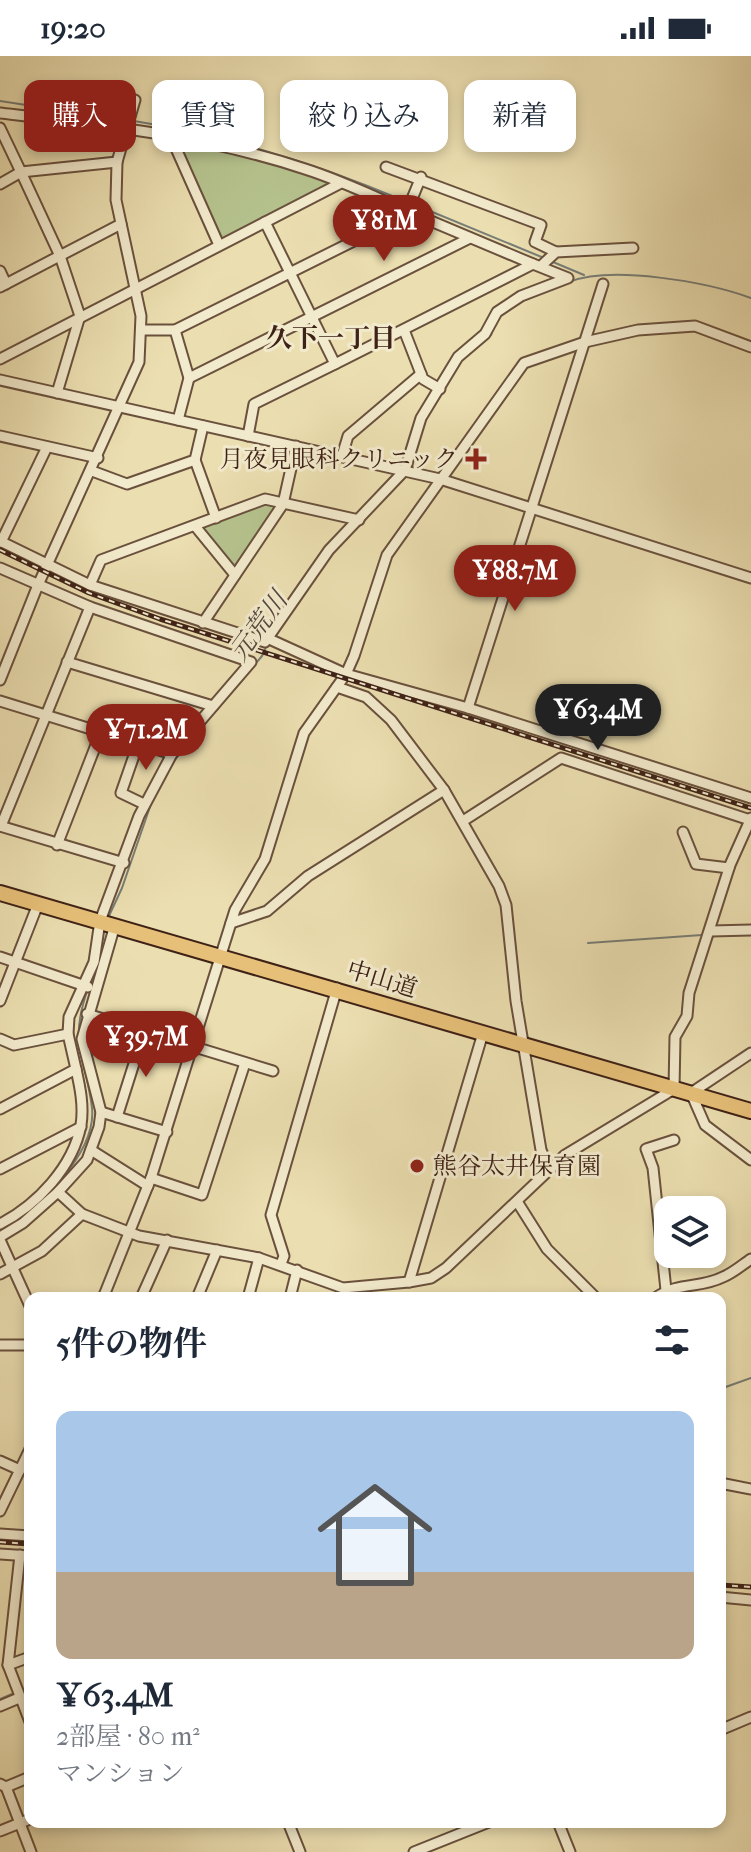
<!DOCTYPE html>
<html lang="ja">
<meta charset="utf-8">
<style>
body{margin:0;font-family:"IM FELL French Canon","Noto Serif JP",serif;background:#f2f2f3;color:#1f2937;height:100vh;display:flex;flex-direction:column;font-size:30px;white-space:nowrap}
*{box-sizing:border-box;margin:0}
p{font-size:26px;color:#747a83}
.icon{flex:none;width:44px;height:44px;fill:none;stroke:currentColor;stroke-width:2;stroke-linecap:round;stroke-linejoin:round}
.map{position:relative;flex:1;overflow:hidden}
.sheet{position:absolute;left:24px;top:1236px;width:702px;height:536px;display:flex;flex-direction:column;background:#fff;border-radius:16px;box-shadow:0 4px 12px #0003}
.sheet>*{flex:none}
.hud{position:absolute;left:24px;top:24px;width:704px;height:72px;display:flex;gap:16px}
.fabs{position:absolute;left:654px;top:1140px;display:grid;gap:16px}
.fabs a{display:grid;place-items:center;width:72px;height:72px;border-radius:16px;background:#fff;box-shadow:0 4px 12px #0003;font-size:40px}
.price{position:absolute;translate:-50% -68px;padding:0 18px;border-radius:28px;background:#8f2418;color:#fff;font-size:26px;line-height:52px;filter:drop-shadow(0 2px 4px #0008)}
.price::after{content:'';position:absolute;left:50%;top:48px;width:24px;height:18px;margin-left:-12px;background:inherit;clip-path:polygon(0 0,100% 0,50% 100%)}
.price.current{background:#222;color:#fff}
ul{padding:0;list-style:none}
li{display:grid;align-content:center;gap:16px;height:424px;padding:0 32px}
li span{display:grid;place-items:center;height:248px;border-radius:16px;color:#555}
li>.icon{margin-inline-start:auto}
span .icon{width:144px;height:144px;fill:#fffc;stroke-width:1}
li b{font-size:34px}
h2{display:flex;justify-content:space-between;align-items:center;height:96px;padding:0 32px;font-size:34px}
.pill{padding:0 28px;border-radius:16px;background:#fff;box-shadow:0 4px 12px #0003;font-size:28px;line-height:72px}
.pill.current{background:#8f2418;color:#fff}
.status{display:flex;justify-content:space-between;align-items:center;height:56px;padding:0 40px;background:#fff;direction:ltr}
.status svg{height:22px;fill:currentColor}
.map>svg:first-child{display:block}
</style>
<div class="status"><b>19:20</b><svg viewBox="0 0 49 12"><path d="M0 12V9h3v3zM5 12V6h3v6zM10 12V3h3v9zM15 12V0h3v12zM26 1h20v11H26zM47 4h2v5h-2z"/></svg></div>
<div class="map">
<svg width="751" height="1796" viewBox="0 0 751 1796">
<rect width="100%" height="100%" fill="#ebdeb0"/>
<filter id="stains"><feTurbulence type="fractalNoise" baseFrequency=".0025" numOctaves="4"/><feColorMatrix values="0 0 0 0 .2 0 0 0 0 .09 0 0 0 0 .02 0 0 0 .5 -.17"/></filter>
<radialGradient id="worn" r=".72"><stop offset=".6" stop-color="#630" stop-opacity="0"/><stop offset="1" stop-color="#630" stop-opacity=".3"/></radialGradient>
<g fill="#b5c28d" stroke="#7a7252" stroke-width="2">
<polygon points="176,83 256,101 334,127 220,184"/>
<polygon points="265,447 278,450 235,513 201,471"/>
</g>
<g fill="none" stroke-linecap="round" stroke-linejoin="round">
<g stroke="#777d76" stroke-width="2">
<polyline points="0,45 124,64"/>
<path d="M 134,65 C 230,80 318,108 407,146"/>
<polyline points="413,148 544,202"/>
<polyline points="553,206 584,219"/>
<path d="M 569,226 C 612,209 707,226 751,242"/>
<polyline points="520,246 555,232"/>
<polyline points="477,291 491,279 495,268"/>
<polyline points="427,361 450,322"/>
<polyline points="411,414 420,382"/>
<polyline points="334,495 406,419"/>
<polyline points="171,708 262,600 267,589"/>
<polyline points="108,862 122,832 152,745"/>
<polyline points="588,887 702,879"/>
<polyline points="99,905 102,884"/>
<path d="M 0,1174 C 36,1156 97,1097 92,1052 C 86,1001 68,987 88,933"/>
<polyline points="720,1333 751,1322"/>
<polyline points="0,1643 12,1638"/>
<polyline points="26,1643 30,1651"/>
</g>
<g stroke="#6a513d" stroke-width="13">
<g id="minor">
<path d="M 0,57 C 103,69 206,80 305,113 C 340,124 373,140 407,155 L 421,121"/>
<polyline points="0,72 21,116 117,106 135,44"/>
<polyline points="170,79 219,189"/>
<polyline points="386,111 541,169 535,186 556,196"/>
<polyline points="0,128 21,116 60,200 80,260 57,337"/>
<polyline points="541,210 556,196 633,192"/>
<polyline points="0,215 6,228"/>
<polyline points="0,231 121,168"/>
<polyline points="142,274 175,274 404,160 407,155 533,208 335,308"/>
<polyline points="175,274 189,322 178,364"/>
<polyline points="404,274 423,323 440,333"/>
<polyline points="0,303 341,127"/>
<polyline points="189,322 470,182"/>
<polyline points="0,324 440,423 751,522"/>
<polyline points="0,380 98,402"/>
<polyline points="248,380 254,348 335,308 265,166"/>
<polyline points="342,400 348,380 421,318"/>
<polyline points="195,404 216,462"/>
<polyline points="92,415 127,428 195,404 203,370"/>
<polyline points="195,470 235,519"/>
<polyline points="0,485 90,529 265,586 329,494 405,414 421,362 458,301 485,278 497,256 521,240 568,222 533,208"/>
<polyline points="1,486 47,391"/>
<polyline points="0,512 90,551 251,606 172,698 139,760 100,865 94,906 69,961 68,978 76,1013 0,1053"/>
<polyline points="90,529 101,504 265,443 359,464"/>
<polyline points="203,567 283,448 296,390"/>
<polyline points="267,582 346,618 468,652 751,742"/>
<polyline points="67,606 213,650"/>
<polyline points="0,624 38,529 139,306 141,260 116,144 117,106"/>
<polyline points="337,631 366,641 391,664 444,734 499,830 506,849 516,945 541,1094 549,1112"/>
<polyline points="0,645 172,698"/>
<polyline points="468,652 603,228"/>
<polyline points="138,688 121,737 144,748"/>
<polyline points="463,765 561,702 750,764"/>
<polyline points="0,770 124,807"/>
<polyline points="1,770 90,551"/>
<polyline points="683,776 696,808 729,812"/>
<polyline points="57,789 101,676"/>
<polyline points="231,867 267,855 308,820 444,734"/>
<polyline points="711,875 751,874"/>
<polyline points="0,901 88,931"/>
<polyline points="0,945 38,848"/>
<polyline points="87,958 273,1015"/>
<polyline points="0,983 14,989 68,978"/>
<polyline points="751,997 691,1037 705,1069 751,1104"/>
<polyline points="101,1056 167,1076"/>
<polyline points="117,1061 144,976"/>
<polyline points="91,1094 148,1130"/>
<polyline points="0,1113 81,1071"/>
<polyline points="151,1122 202,1139 245,1007"/>
<polyline points="58,1136 87,1104 99,1071 101,1056 82,983 115,869"/>
<polyline points="518,1147 547,1193 596,1242"/>
<path d="M 0,1168 C 37,1149 73,1111 81,1069 C 84,1050 80,1031 76,1013"/>
<polyline points="0,1181 23,1167 58,1136 82,1158 139,1180 259,1202 343,1232 409,1226 431,1222 446,1212 565,1099 674,1033 675,981 687,960 689,937 730,809 751,762"/>
<polyline points="0,1184 30,1250"/>
<polyline points="281,1208 284,1200 271,1159 337,932"/>
<polyline points="0,1218 42,1195 82,1158"/>
<polyline points="409,1226 483,977"/>
<polyline points="666,1234 653,1112 646,1093 674,1084"/>
<polyline points="103,1242 151,1122 235,854 265,803 304,677 346,618 354,600 387,499 524,307 585,286 638,274 695,270 751,291"/>
<polyline points="141,1242 167,1184"/>
<polyline points="197,1242 217,1194"/>
<polyline points="248,1242 259,1202"/>
<polyline points="290,1242 297,1214"/>
<path d="M 655,1242 C 680,1225 699,1233 723,1221 C 733,1217 742,1209 751,1203"/>
<polyline points="0,1289 30,1289"/>
<polyline points="0,1405 20,1414"/>
<polyline points="720,1427 751,1433"/>
<polyline points="0,1455 30,1393"/>
<polyline points="0,1478 30,1480"/>
<polyline points="0,1498 30,1500"/>
<polyline points="20,1499 8,1609 30,1666"/>
<polyline points="720,1541 751,1544"/>
<polyline points="8,1609 30,1601"/>
<polyline points="0,1650 19,1642"/>
<polyline points="720,1674 751,1661"/>
<polyline points="0,1728 6,1731 31,1796"/>
<polyline points="6,1731 30,1721"/>
<polyline points="288,1766 300,1796"/>
<polyline points="558,1766 570,1796"/>
<polyline points="0,1775 30,1763"/>
<polyline points="414,1796 489,1766"/>
</g>
</g>
<g stroke="#3f2217" stroke-width="18">
<polyline id="highway" points="0,837 751,1055"/>
</g>
<use href="#minor" stroke="#f2eacc" stroke-width="9"/>
<use href="#highway" stroke="#e6bf78" stroke-width="14"/>
<g stroke="#3f2217" stroke-width="5">
<g id="rail">
<polyline points="0,494 89,537 160,563 751,752"/>
<polyline points="0,1486 30,1488"/>
<polyline points="720,1529 751,1531"/>
</g>
</g>
<use href="#rail" stroke="#f2eacc" stroke-width="2" stroke-dasharray="6" stroke-linecap="butt"/>
</g>
<g fill="#8f2418" stroke="#f2eacc" stroke-width="3">
<path d="M472 391h8v8h8v8h-8v8h-8v-8h-8v-8h8z"/>
<circle cx="417" cy="1110" r="8"/>
</g>
<g text-anchor="middle" stroke-width="6" stroke-linejoin="round" paint-order="stroke">
<g font-size="24" fill="#3f2217" stroke="#f2eacc" text-anchor="end">
<text x="458" y="411">月夜見眼科クリニック</text>
<text x="433" y="1118" text-anchor="start">熊谷太井保育園</text>
</g>
<g font-size="24" fill="#3f2217" stroke="#f2eacc">
<text transform="translate(382 923) rotate(17)" y="8">中山道</text>
</g>
<g font-size="26" font-weight="bold" fill="#3f2217" stroke="#f2eacc">
<text x="331" y="291">久下一丁目</text>
</g>
<g font-size="26" font-style="italic" fill="#56483f" stroke="#f2eacc">
<text transform="translate(258 570) rotate(-54)" y="9">元荒川</text>
</g>
</g>
<rect width="100%" height="100%" filter="url(#stains)"/>
<rect width="100%" height="100%" fill="url(#worn)"/>
</svg>
<div class="fabs">
<a><svg class="icon" aria-label="layers" viewBox="0 0 24 24"><path d="M12 4l9 5-9 5-9-5zM3 14l9 5 9-5"/></svg></a>
</div>
<b class="price" style="left:384px;top:207px">¥81M</b>
<b class="price" style="left:515px;top:557px">¥88.7M</b>
<b class="price current" style="left:598px;top:696px">¥63.4M</b>
<b class="price" style="left:146px;top:716px">¥71.2M</b>
<b class="price" style="left:146px;top:1023px">¥39.7M</b>
<div class="hud">
<a class="pill current">購入</a>
<a class="pill">賃貸</a>
<a class="pill">絞り込み</a>
<a class="pill">新着</a>
</div>
<section class="sheet">
<h2>5件の物件<svg class="icon" aria-label="filters" viewBox="0 0 24 24"><path d="M4 7h16M4 17h16"/><circle cx="9" cy="7" r="2"/><circle cx="15" cy="17" r="2"/></svg></h2>
<ul>
<li><span style="background:linear-gradient(#a9c7e8 65%,#b9a48a 0)"><svg class="icon" aria-label="home" viewBox="0 0 24 24"><path d="M3 11l9-7 9 7M6 9v11h12V9"/></svg></span><div><b>¥63.4M</b><p>2部屋 · 80 m²</p><p>マンション</p></div></li>
</ul>
</section>
</div>
